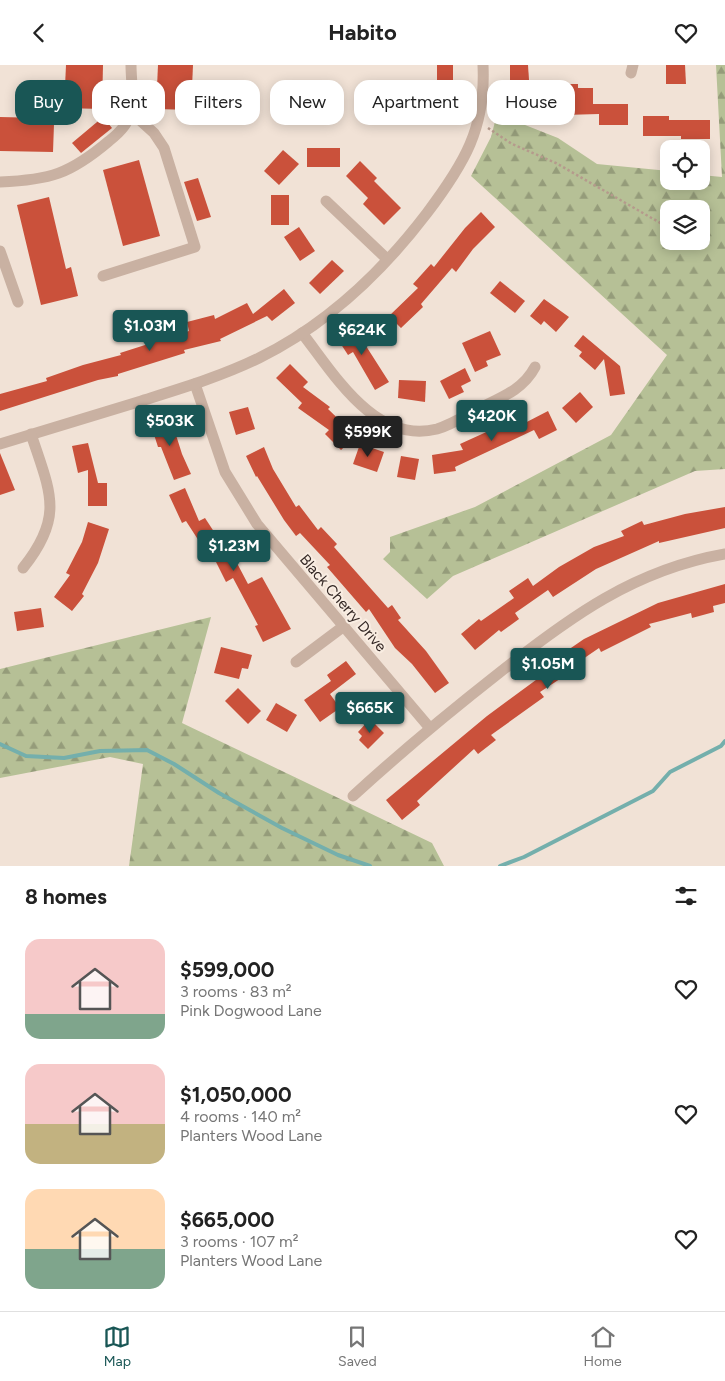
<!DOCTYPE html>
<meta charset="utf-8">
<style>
body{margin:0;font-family:Figtree,sans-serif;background:#f2f2f2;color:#222;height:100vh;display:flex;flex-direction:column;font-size:19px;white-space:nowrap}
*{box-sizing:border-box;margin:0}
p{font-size:16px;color:#767676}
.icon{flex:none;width:28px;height:28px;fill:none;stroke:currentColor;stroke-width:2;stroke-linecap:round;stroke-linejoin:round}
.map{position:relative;height:801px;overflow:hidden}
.drawer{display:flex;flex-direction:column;background:#fff;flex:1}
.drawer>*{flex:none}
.top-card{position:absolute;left:15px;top:15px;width:695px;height:45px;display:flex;gap:10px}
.buttons{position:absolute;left:660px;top:75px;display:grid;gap:10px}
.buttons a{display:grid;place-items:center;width:50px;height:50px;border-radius:10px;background:#fff;box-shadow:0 2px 12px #0003;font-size:25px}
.price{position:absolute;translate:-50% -42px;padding:0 11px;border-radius:5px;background:#195655;color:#fff;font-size:16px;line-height:32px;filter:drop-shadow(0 1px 2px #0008)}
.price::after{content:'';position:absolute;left:50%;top:30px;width:15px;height:11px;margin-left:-8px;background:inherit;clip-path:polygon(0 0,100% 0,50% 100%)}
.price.on{background:#222;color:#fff}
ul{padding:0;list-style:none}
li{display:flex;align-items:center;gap:15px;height:125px;padding:0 25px}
li span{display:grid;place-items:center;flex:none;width:140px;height:100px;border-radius:15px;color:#555}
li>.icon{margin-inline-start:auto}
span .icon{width:60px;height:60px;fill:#fffc;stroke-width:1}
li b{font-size:21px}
h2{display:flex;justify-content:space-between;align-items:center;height:60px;padding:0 25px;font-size:21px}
.tag{padding:0 18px;border-radius:15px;background:#fff;box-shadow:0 2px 12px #0003;font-size:18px;line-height:45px}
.tag.on{background:#195655;color:#fff}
header{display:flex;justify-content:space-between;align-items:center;height:65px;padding:0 25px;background:#fff;font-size:22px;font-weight:700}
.menu{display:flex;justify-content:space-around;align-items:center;height:70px;border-top:1px solid #e0e0e0;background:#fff;font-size:14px;color:#767676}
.menu a{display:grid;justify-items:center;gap:2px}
.menu .on{color:#195655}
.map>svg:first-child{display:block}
</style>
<header><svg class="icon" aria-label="back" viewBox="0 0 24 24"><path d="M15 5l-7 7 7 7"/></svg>Habito<svg class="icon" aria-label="heart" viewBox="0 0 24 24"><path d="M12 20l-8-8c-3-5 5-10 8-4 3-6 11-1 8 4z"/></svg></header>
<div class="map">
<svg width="725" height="801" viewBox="0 0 725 801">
<defs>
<pattern id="forest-firs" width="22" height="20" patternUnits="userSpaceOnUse" patternTransform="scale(1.25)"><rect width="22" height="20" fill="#b6c096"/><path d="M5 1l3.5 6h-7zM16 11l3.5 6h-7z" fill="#959c7a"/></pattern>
</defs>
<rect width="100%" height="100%" fill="#f1e2d6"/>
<g fill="url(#forest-firs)" fill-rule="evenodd">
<path d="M 716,0 L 725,0 L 725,404 L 695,406 L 453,511 L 427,534 L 383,494 L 390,487 L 390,472 L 475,442 L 611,370 L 667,290 L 471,111 L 491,72 L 497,49 L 558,73 L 597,99 L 669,106 L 669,116 L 701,116 L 701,110 L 722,112 ZM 669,144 L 701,144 L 701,176 L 669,176 Z"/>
<polygon points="211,552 182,658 432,778 444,801 129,801 143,699 110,692 0,713 0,604"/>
</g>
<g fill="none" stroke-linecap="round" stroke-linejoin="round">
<g stroke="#74afac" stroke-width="4">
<polyline points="0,679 26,691 64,693 100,686 147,685 174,699 219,728 282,763 338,790 370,801"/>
<polyline points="500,801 524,792 653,726 670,707 721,681 725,676"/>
</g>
</g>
<g fill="#ca513b">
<polygon points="66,0 103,0 102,44 64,43"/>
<polygon points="158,0 193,0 191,45 156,44"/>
<polygon points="437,0 453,0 453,45 433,45 433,17 437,17"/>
<polygon points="510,0 528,0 531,45 510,45"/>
<polygon points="666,0 685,0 686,19 666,19"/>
<polygon points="563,19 578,19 578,23 593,23 593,39 628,39 628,60 599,60 599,49 564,50"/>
<polygon points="643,51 669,51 669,55 710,55 710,74 681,74 681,71 643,71"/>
<polygon points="0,52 42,53 42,58 54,59 53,87 0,86"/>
<polygon points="103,52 112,63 81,88 72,78"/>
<rect x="307" y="83" width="33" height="19"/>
<polygon points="283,85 299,99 279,120 264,106"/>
<polygon points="139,95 160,171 123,181 103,105"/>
<polygon points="360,96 377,113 374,116 401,143 384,160 363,139 368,133 346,111"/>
<polygon points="198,113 211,152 197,156 184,117"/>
<rect x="271" y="130" width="18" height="30"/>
<polygon points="49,132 66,204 71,202 78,231 41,240 17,140"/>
<polygon points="481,147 495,162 473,184 456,207 452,203 421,239 423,242 401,263 389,251 418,223 413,219 431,199 434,202 465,163"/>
<polygon points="299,162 315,186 300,196 284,172"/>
<polygon points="332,195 344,206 320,229 309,218"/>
<polygon points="500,216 525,236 515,248 490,228"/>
<polygon points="284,224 295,238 272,256 267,251 220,274 221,276 184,285 185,288 118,309 118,311 98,315 0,346 0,329 47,316 46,313 83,300 121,290 120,288 189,266 187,257 214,250 215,254 247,238 253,249"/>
<polygon points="544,234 569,252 556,267 544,256 541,260 530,251"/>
<polygon points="352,259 389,317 375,325 353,287 348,290 335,270"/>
<polygon points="490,266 501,290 486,296 488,301 475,307 462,278"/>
<polygon points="583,270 620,301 625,329 610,331 604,294 595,305 579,291 582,287 574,281"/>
<polygon points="290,299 308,317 303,322 330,342 328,344 356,371 341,385 325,369 329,365 298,343 302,338 276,313"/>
<polygon points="465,303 471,316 461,321 464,327 449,334 440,316"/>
<polygon points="399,315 426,316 425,337 398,333"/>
<polygon points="580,327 593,342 576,358 562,343"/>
<polygon points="248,342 255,364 236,370 229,347"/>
<polygon points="548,346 557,365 539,374 534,365 455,402 456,406 434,409 432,390 463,385 460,379 515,354 519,361"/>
<polygon points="170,351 182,389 191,409 174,415 161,382 158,382 150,357"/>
<polygon points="88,378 98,418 107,418 107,441 88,441 88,405 78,408 72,381"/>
<polygon points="360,379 384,387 377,407 353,399"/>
<polygon points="264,382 273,404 296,442 299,440 318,465 321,462 337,479 334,482 388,543 392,540 401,553 398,555 426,586 449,618 435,628 412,599 395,583 369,544 366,547 327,502 330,500 300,468 296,471 284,455 257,411 256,412 246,391"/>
<polygon points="0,388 15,425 0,430"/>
<polygon points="401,391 419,394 415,415 397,412"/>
<polygon points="185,423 199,456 205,453 226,485 229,483 248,519 262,512 291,564 263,577 255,561 258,560 233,513 226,517 210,485 206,487 186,456 182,458 169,430"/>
<polygon points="725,442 725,463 659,478 659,476 596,504 553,532 548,525 515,548 519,554 501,567 499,565 475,585 461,569 479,554 481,556 514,533 509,526 528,513 533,521 559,502 594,482 624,471 621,466 642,456 644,460 685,449"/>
<polygon points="88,457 109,464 98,498 82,529 84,531 72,546 54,532 70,510 66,508 82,477"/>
<polygon points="725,519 725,538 713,541 714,547 692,553 691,548 649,559 651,562 601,587 599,583 564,607 566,610 540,627 544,632 491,670 496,675 478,689 474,684 417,736 420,740 402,755 386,735 487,651 540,612 536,607 584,574 658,538"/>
<polygon points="41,543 44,562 17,566 14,547"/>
<polygon points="221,582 252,590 248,604 242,603 239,614 214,608"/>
<polygon points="346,596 356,609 330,629 340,643 320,657 304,635 331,616 327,610"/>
<polygon points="238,623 261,646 248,659 225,636"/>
<polygon points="276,638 297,650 287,667 266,655"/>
<polygon points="370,654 384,668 368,684 359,675 362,671 358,667"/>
</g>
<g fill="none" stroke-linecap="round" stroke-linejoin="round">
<polyline stroke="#b59a8c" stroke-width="2.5" stroke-dasharray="2.5 2.5" stroke-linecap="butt" points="488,63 512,79 556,98 669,163"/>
<g stroke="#c9b1a2" stroke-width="11">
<polyline points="631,8 633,0"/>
<path d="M 0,117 C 50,115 70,109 109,76 C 118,69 129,59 131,46 C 134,34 131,13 131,0"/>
<polyline points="326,136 387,194"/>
<polyline points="0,186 18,237"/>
<polyline points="103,211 195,182 164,83 154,68 131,47"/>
<path d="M 302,268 C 334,309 375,380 437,364 C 451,360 465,351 478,344 C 500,333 523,325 535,302"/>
<polyline points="195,319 225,407 257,459 429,662"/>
<path d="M 0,379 C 46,365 92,351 138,337 C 179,324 220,312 259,293 C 326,260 382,207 427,148 C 464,99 486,63 483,0"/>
<path d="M 23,503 C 65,451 50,427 31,369"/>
<polyline points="296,597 344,561"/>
<path d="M 353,731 C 401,687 448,648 499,608 C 570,552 634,505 725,489"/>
</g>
</g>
<g text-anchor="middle" stroke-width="4" stroke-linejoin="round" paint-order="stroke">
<g font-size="15" fill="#342825" stroke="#f9ede2">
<text transform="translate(343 538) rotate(49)" y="5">Black Cherry Drive</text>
</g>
</g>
</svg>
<div class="buttons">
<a><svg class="icon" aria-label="locate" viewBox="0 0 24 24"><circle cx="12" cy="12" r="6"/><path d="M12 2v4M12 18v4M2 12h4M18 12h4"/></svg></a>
<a><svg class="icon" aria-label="layers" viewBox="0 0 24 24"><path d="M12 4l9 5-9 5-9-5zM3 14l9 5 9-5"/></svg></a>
</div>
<b class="price" style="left:150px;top:287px">$1.03M</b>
<b class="price" style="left:362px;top:291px">$624K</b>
<b class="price" style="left:492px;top:377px">$420K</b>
<b class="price" style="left:170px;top:382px">$503K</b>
<b class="price on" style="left:368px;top:393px">$599K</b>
<b class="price" style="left:234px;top:507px">$1.23M</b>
<b class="price" style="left:548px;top:625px">$1.05M</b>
<b class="price" style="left:370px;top:669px">$665K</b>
<div class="top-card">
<a class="tag on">Buy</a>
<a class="tag">Rent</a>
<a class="tag">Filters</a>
<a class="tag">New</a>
<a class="tag">Apartment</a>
<a class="tag">House</a>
</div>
</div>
<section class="drawer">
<h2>8 homes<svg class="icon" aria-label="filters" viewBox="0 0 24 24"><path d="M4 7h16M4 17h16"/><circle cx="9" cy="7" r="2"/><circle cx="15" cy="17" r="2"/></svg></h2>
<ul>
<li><span style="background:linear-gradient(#f6c9c9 75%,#7fa58c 0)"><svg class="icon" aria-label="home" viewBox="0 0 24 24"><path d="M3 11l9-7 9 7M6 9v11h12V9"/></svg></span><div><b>$599,000</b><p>3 rooms · 83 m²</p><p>Pink Dogwood Lane</p></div><svg class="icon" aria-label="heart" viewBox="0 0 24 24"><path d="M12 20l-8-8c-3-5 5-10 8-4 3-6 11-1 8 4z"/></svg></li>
<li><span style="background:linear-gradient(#f6c9c9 60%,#c2b280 0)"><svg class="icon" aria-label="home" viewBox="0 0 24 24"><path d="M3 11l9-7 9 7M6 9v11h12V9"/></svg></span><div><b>$1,050,000</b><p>4 rooms · 140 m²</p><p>Planters Wood Lane</p></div><svg class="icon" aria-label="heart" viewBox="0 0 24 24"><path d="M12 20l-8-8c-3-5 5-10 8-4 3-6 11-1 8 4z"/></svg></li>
<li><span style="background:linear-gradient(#ffd9b3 60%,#7fa58c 0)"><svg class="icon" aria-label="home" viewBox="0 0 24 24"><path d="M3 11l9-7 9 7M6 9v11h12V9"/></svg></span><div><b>$665,000</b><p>3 rooms · 107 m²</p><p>Planters Wood Lane</p></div><svg class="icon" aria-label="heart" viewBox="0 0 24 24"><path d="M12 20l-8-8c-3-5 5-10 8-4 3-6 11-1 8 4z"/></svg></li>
</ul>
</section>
<nav class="menu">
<a class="on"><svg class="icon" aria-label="map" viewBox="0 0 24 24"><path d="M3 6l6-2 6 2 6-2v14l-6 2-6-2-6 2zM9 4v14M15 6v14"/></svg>Map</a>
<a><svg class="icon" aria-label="saved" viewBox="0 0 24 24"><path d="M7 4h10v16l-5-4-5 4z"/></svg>Saved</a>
<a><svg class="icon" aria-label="home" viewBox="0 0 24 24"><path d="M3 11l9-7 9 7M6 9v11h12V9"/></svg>Home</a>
</nav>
